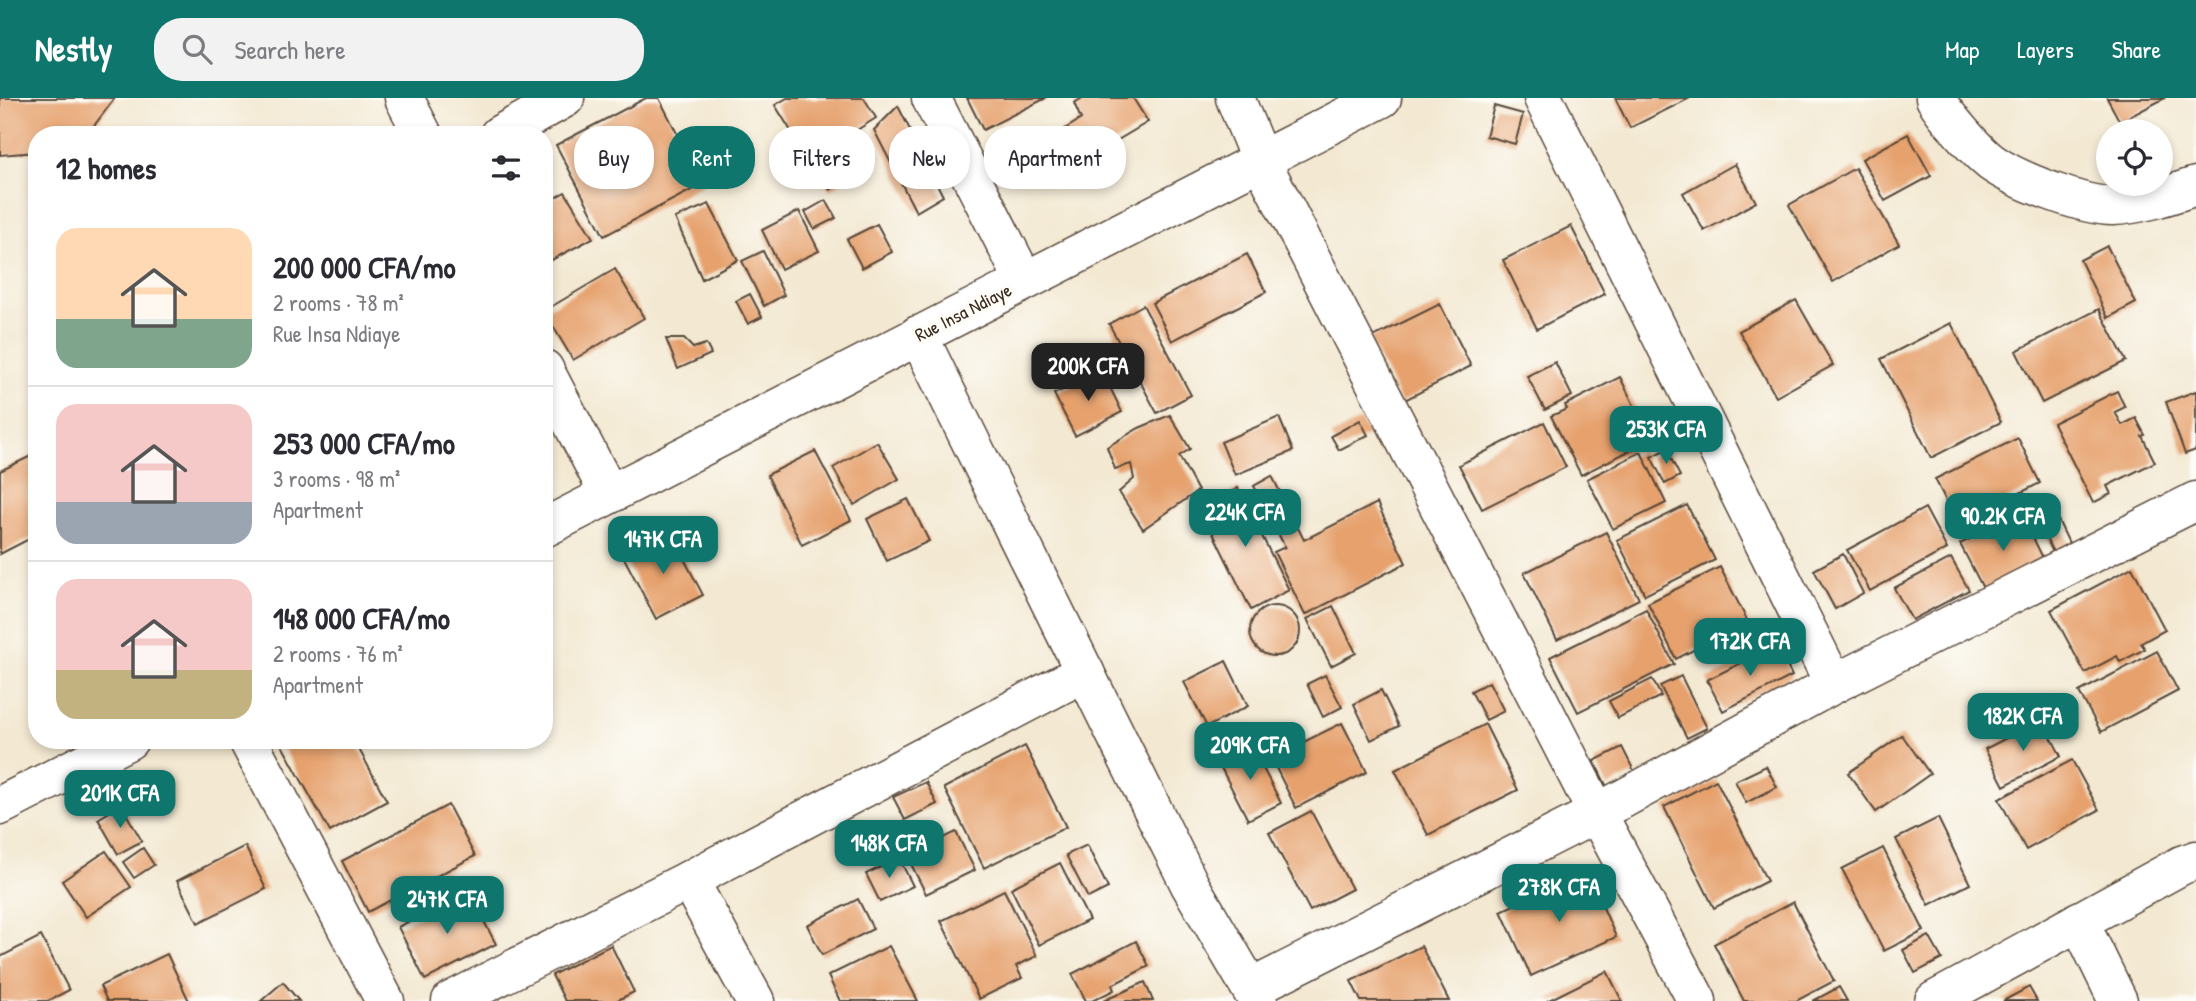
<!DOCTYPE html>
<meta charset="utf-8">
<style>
body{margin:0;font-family:"Patrick Hand",sans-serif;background:#f2f2f3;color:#2b2b33;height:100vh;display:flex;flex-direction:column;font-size:26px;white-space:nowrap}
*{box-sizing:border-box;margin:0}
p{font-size:23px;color:#7c7c81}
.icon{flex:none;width:38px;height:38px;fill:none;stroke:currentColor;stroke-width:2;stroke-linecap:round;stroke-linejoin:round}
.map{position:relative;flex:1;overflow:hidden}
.drawer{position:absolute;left:28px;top:28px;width:525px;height:623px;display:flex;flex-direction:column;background:#fff;border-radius:28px;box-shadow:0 4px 10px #0003}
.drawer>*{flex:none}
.banner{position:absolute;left:574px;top:28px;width:665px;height:63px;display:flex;gap:14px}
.controls{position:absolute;left:2096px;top:21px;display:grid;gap:14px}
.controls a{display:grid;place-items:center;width:77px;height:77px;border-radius:50%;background:#fff;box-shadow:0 4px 10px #0003;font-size:35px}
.price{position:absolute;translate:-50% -60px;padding:0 16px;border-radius:14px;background:#0f766e;color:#fff;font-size:23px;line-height:46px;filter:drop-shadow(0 2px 4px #0008)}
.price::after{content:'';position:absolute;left:50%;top:42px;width:21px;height:16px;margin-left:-10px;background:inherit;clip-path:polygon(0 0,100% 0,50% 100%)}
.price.active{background:#222;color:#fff}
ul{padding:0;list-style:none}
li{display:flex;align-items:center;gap:21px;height:175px;padding:0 28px}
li+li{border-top:2px solid #e1e1e2}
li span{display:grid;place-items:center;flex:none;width:196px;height:140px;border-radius:21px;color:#555}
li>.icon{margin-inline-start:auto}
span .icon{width:84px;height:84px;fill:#fffc;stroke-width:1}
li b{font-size:30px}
h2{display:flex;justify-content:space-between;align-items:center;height:84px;padding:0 28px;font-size:30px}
.chip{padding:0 24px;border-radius:28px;background:#fff;box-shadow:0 4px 10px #0003;font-size:24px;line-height:63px}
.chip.active{background:#0f766e;color:#fff}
header{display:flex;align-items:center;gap:42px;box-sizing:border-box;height:98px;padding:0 35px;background:#0f766e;color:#fff}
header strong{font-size:33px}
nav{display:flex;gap:38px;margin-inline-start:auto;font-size:24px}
.search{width:490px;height:63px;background:#f2f2f3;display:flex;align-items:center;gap:18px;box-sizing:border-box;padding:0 24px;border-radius:28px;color:#7c7c81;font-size:26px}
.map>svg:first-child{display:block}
</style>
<header>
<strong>Nestly</strong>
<div class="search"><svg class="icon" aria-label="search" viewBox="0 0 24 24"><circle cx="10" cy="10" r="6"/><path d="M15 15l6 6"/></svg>Search here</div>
<nav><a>Map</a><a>Layers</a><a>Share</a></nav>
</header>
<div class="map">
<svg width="2196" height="903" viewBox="0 0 2196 903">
<rect width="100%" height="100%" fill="#fdfcf7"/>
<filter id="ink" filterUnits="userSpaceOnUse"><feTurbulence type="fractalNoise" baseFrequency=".0143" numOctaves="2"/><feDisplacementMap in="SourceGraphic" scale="14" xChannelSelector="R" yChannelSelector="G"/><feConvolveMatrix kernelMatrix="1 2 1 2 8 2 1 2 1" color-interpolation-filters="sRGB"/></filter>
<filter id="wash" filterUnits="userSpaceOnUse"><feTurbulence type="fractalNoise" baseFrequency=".00686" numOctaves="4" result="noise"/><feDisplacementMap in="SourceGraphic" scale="28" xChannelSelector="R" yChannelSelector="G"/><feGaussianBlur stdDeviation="1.57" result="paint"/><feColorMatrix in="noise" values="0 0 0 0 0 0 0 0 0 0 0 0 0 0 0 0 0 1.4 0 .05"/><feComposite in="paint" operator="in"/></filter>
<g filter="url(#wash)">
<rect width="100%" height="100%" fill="#f3e8d1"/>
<g id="blocks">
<g fill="#e6a16d">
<polygon points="0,0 115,0 87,37 37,37 37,54 0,57"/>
<polygon points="646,0 659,0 703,86 604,138 556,47"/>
<polygon points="787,0 864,0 876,20 809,62 775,7"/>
<polygon points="967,0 1046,0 983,32"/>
<polygon points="1083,0 1133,0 1148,24 1091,58 1060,34 1081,21 1074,5"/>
<polygon points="1615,0 1690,0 1630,30"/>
<polygon points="2107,0 2165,0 2120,24"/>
<polygon points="898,8 943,98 916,114 874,32"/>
<polygon points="1494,8 1523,16 1515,46 1486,38"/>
<polygon points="1908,36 1931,78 1885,103 1862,61"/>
<polygon points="831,52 850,79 830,92 812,65"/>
<polygon points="1735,66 1756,104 1704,133 1683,95"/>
<polygon points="1855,70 1899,146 1833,184 1789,107"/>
<polygon points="565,94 593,140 544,166 544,106"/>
<polygon points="826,102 836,120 814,131 805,114"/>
<polygon points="709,106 738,162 702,181 675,120"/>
<polygon points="799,113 819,153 781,171 762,132"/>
<polygon points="877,126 892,154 862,170 847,141"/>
<polygon points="1571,128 1605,196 1537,231 1503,162"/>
<polygon points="2107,148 2136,205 2108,220 2080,162"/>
<polygon points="763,153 784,197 764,208 742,163"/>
<polygon points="1247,156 1266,194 1172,243 1152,205"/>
<polygon points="615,171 644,220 573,262 544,213"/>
<polygon points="750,196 762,219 748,226 736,203"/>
<polygon points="1796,202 1833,267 1776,299 1739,233"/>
<polygon points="1440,206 1471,268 1401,304 1369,241"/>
<polygon points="1143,207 1191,297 1157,315 1109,226"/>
<polygon points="2099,211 2126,263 2042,305 2016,253"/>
<polygon points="1951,225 2001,324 1931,360 1881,261"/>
<polygon points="666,241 684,241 693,250 706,246 711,256 678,271"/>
<polygon points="1555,264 1572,298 1545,312 1527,278"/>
<polygon points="1102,273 1122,314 1075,338 1054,296"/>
<polygon points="1620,279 1651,342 1581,377 1551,318 1567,311 1565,307"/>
<polygon points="2117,293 2125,309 2115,314 2122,327 2136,320 2145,337 2142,338 2155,364 2107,388 2111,396 2093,405 2053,325"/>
<polygon points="2196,293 2196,352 2185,356 2166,304"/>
<polygon points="1170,317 1190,351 1179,358 1198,393 1143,431 1119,394 1134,381 1131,366 1115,371 1107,349 1139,330"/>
<polygon points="1279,319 1293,353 1235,377 1221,344"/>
<polygon points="1360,322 1368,337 1339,352 1331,338"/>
<polygon points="1544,324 1566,369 1482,411 1459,367"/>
<polygon points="2018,340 2040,385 1990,410 1995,420 1963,437 1935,381"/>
<polygon points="877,344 899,381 854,407 833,370"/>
<polygon points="1666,351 1680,378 1665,386 1651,359"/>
<polygon points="815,353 851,422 802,447 767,377"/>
<polygon points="1641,354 1666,405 1613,431 1587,381"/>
<polygon points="37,355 37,437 0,456 0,373"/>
<polygon points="1272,378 1304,442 1377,405 1406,465 1305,517 1274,454 1285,449 1254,388"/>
<polygon points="1238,390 1289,492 1251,512 1201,411"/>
<polygon points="908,401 929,443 887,463 867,421"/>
<polygon points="1687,407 1715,462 1645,497 1617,442"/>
<polygon points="1925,410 1947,451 1870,493 1847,452"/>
<polygon points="2021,415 2045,464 1985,494 1960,446"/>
<polygon points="2057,420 2069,445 2053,454 2040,429"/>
<polygon points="670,434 703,497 656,521 623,458"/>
<polygon points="1606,434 1639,501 1557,542 1524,475"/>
<polygon points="1843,456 1863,495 1835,511 1814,472"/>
<polygon points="1951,460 1969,492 1912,522 1894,490"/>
<polygon points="1720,469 1748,524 1676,561 1648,505"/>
<polygon points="2132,469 2165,532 2141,545 2145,551 2120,564 2117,558 2085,575 2051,512"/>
<polygon points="1333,508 1356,555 1331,568 1307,521"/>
<circle cx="1275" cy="533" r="25"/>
<polygon points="1646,511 1674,566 1578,614 1550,559"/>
<polygon points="1777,547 1792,578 1723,613 1707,582"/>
<polygon points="2157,553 2178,593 2101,634 2079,594"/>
<polygon points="1226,563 1248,608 1207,629 1184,584"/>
<polygon points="1325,577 1342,609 1323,619 1307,586"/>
<polygon points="1681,578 1707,630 1687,640 1660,588"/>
<polygon points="1652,581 1661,598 1618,620 1609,603"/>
<polygon points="1489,584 1504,613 1486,622 1471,593"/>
<polygon points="1381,592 1399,628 1371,642 1354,606"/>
<polygon points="2042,622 2061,658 2004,688 1985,651"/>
<polygon points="1342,625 1367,674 1296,710 1271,660"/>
<polygon points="1485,626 1518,692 1428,737 1395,672"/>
<polygon points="1902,637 1930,676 1876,714 1848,675"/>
<polygon points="279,642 354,642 387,703 330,734"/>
<polygon points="1251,647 1281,705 1248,722 1218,664"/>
<polygon points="1025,648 1066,729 984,770 944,690"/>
<polygon points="1622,649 1635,675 1607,689 1594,663"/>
<polygon points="2072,662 2099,712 2026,752 1999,701"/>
<polygon points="1766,668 1777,689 1746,705 1735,683"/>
<polygon points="1716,682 1767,783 1714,810 1664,709"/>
<polygon points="926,684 937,706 905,722 893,699"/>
<polygon points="121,707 142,743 118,756 98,721"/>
<polygon points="448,707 475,758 368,814 342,763"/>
<polygon points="1311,713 1352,791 1310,813 1269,735"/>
<polygon points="1938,720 1970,786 1929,807 1896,741"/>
<polygon points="911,732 917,744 901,752 895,740"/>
<polygon points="956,734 975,772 926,796 907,758"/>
<polygon points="1087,747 1108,790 1088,800 1066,757"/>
<polygon points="245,748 266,791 198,825 177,783"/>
<polygon points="143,750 154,767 134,780 123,764"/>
<polygon points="1883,750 1924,833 1884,853 1842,771"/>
<polygon points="106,753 131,789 86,819 62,783"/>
<polygon points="899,760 913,788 880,804 866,776"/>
<polygon points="1060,765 1089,822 1039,847 1011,790"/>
<polygon points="1587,773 1616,839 1531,878 1501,813"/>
<polygon points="1004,792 1037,858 1016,868 1022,880 979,901 941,823"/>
<polygon points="468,793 496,846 425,882 398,829"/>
<polygon points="858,801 873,831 822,857 807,827"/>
<polygon points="1793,804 1834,883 1796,903 1744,903 1714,846"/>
<polygon points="41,838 69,892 48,903 0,903 0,859"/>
<polygon points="1929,838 1942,861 1915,875 1903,852"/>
<polygon points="1136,843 1149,868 1112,887 1114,892 1092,903 1086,903 1072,876"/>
<polygon points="611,847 634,894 616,903 565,903 552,877"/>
<polygon points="889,848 918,903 840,903 828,878"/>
<polygon points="1421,848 1449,903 1361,903 1351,883"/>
<polygon points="167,856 189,903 107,903 100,888"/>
<polygon points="1607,873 1622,903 1547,903"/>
<polygon points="283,884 299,903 261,903"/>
<polygon points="1145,884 1153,903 1103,903"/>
<polygon points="1839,889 1847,903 1813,903"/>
<polygon points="2029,889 2037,903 2003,903"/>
</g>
</g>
</g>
<g filter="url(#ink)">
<use href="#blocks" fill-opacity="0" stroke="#574639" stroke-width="2"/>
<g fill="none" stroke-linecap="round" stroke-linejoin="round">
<g stroke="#574639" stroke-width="41">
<g id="street">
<polyline points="404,0 423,37"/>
<polyline points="931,0 1024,182"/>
<polyline points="1235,0 1260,61 1597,715 1697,903"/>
<polyline points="1543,0 1834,586"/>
<path d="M 1935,0 C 1945,17 1976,53 1992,65 C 2016,82 2083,108 2112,108 C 2141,107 2169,97 2196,88"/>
<polyline points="499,37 565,0"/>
<polyline points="918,237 1190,787 1258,903"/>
<polyline points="544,271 609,396"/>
<polyline points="248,642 385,903"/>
<polyline points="689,782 755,903"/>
<polyline points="2079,823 2118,903"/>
<polyline points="1252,890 1597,715 1834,586 2196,403"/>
<polyline points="451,903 689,782 1085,574"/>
<polyline points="1934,903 2182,767 2196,762"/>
</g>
</g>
<g stroke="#574639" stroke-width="41">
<g id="secondary">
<polyline points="544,430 1382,0"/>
<polyline points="0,708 129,642"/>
</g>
</g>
<use href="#street" stroke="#fff" stroke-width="38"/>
<use href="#secondary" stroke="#fff" stroke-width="38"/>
</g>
</g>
<g text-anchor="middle" stroke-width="7" stroke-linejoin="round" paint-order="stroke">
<g font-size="19" fill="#3b2a1e" stroke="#fdfcf7">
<text transform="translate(963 214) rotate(-27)" y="7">Rue Insa Ndiaye</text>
</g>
</g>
</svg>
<div class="controls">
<a><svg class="icon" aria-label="locate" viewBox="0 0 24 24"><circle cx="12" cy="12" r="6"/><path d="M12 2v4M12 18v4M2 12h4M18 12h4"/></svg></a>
</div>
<b class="price active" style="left:1088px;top:305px">200K CFA</b>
<b class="price" style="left:1666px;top:368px">253K CFA</b>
<b class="price" style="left:1245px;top:451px">224K CFA</b>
<b class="price" style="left:2003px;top:455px">90.2K CFA</b>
<b class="price" style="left:663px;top:478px">147K CFA</b>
<b class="price" style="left:1750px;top:580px">172K CFA</b>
<b class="price" style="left:2023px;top:655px">182K CFA</b>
<b class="price" style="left:1250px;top:684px">209K CFA</b>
<b class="price" style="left:120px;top:732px">201K CFA</b>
<b class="price" style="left:889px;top:782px">148K CFA</b>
<b class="price" style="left:1559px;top:826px">278K CFA</b>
<b class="price" style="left:447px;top:838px">247K CFA</b>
<div class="banner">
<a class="chip">Buy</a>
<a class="chip active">Rent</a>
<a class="chip">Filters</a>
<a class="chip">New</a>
<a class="chip">Apartment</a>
</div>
<section class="drawer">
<h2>12 homes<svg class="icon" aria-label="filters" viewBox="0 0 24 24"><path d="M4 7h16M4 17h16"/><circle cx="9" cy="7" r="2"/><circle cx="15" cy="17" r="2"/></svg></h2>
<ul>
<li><span style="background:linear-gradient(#ffd9b3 65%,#7fa58c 0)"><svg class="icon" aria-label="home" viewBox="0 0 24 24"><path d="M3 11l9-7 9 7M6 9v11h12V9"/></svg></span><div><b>200 000 CFA/mo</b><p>2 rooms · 78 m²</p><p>Rue Insa Ndiaye</p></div></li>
<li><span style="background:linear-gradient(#f6c9c9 70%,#9aa5b1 0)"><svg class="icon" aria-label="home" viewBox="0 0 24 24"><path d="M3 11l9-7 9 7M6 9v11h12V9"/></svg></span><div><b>253 000 CFA/mo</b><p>3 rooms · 98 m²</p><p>Apartment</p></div></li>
<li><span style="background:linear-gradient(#f6c9c9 65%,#c2b280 0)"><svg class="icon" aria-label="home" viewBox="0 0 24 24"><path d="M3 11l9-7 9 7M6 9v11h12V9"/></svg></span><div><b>148 000 CFA/mo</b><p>2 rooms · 76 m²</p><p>Apartment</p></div></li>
</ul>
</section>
</div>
